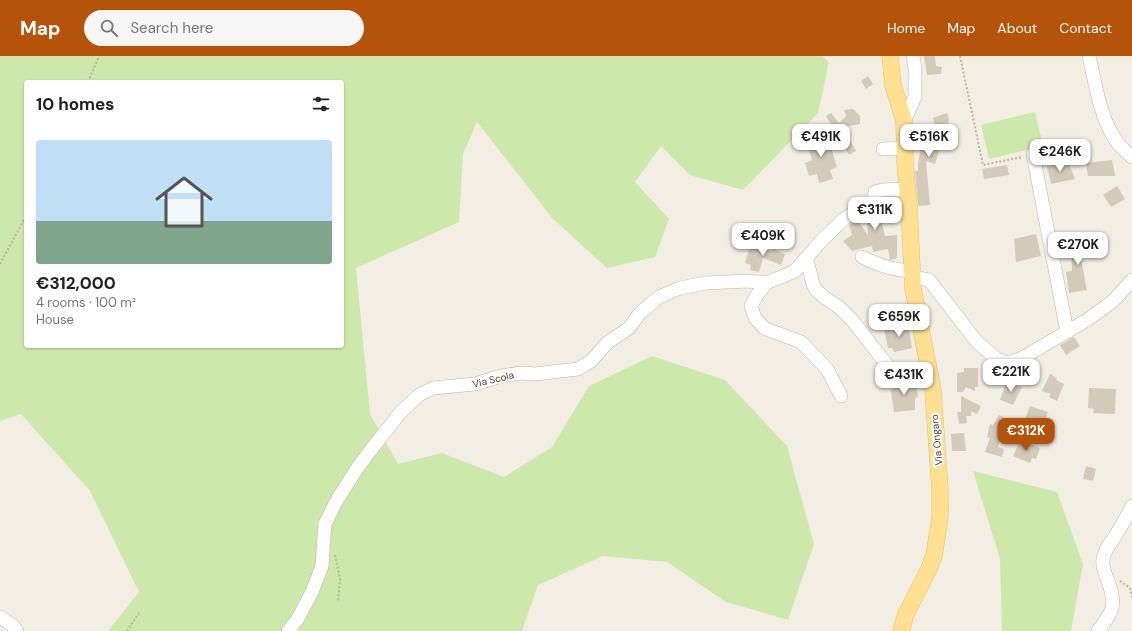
<!DOCTYPE html>
<meta charset="utf-8">
<style>
body{margin:0;font-family:"DM Sans",sans-serif;background:#f6f6f6;color:#222;height:100vh;display:flex;flex-direction:column;font-size:15px;white-space:nowrap}
*{box-sizing:border-box;margin:0}
p{font-size:13px;color:#767676}
.icon{flex:none;width:22px;height:22px;fill:none;stroke:currentColor;stroke-width:2;stroke-linecap:round;stroke-linejoin:round}
.map{position:relative;flex:1;overflow:hidden}
.drawer{position:absolute;left:24px;top:24px;width:320px;height:268px;display:flex;flex-direction:column;background:#fff;border-radius:4px;box-shadow:0 1px 3px #0004}
.drawer>*{flex:none}
.price{position:absolute;translate:-50% -34px;padding:0 9px;border-radius:8px;background:#fff;color:#222;font-size:13px;line-height:26px;filter:drop-shadow(0 1px 2px #0008)}
.price::after{content:'';position:absolute;left:50%;top:24px;width:12px;height:9px;margin-left:-6px;background:inherit;clip-path:polygon(0 0,100% 0,50% 100%)}
.price.on{background:#b45309;color:#fff}
ul{padding:0;list-style:none}
li{display:grid;align-content:center;gap:8px;height:212px;padding:0 12px}
li+li{border-top:1px solid #e0e0e0}
li span{display:grid;place-items:center;height:124px;border-radius:4px;color:#555}
li>.icon{margin-inline-start:auto}
span .icon{width:72px;height:72px;fill:#fffc;stroke-width:1}
li b{font-size:17px}
h2{display:flex;justify-content:space-between;align-items:center;height:48px;padding:0 12px;font-size:17px}
header{display:flex;align-items:center;gap:24px;box-sizing:border-box;height:56px;padding:0 20px;background:#b45309;color:#fff}
header strong{font-size:19px}
nav{display:flex;gap:22px;margin-inline-start:auto;font-size:14px}
.search{width:280px;height:36px;background:#f6f6f6;display:flex;align-items:center;gap:10px;box-sizing:border-box;padding:0 14px;border-radius:22px;color:#767676;font-size:15px}
.map>svg:first-child{display:block}
</style>
<header>
<strong>Map</strong>
<div class="search"><svg class="icon" aria-label="search" viewBox="0 0 24 24"><circle cx="10" cy="10" r="6"/><path d="M15 15l6 6"/></svg>Search here</div>
<nav><a>Home</a><a>Map</a><a>About</a><a>Contact</a></nav>
</header>
<div class="map">
<svg width="1132" height="575" viewBox="0 0 1132 575">
<rect width="100%" height="100%" fill="#f3eee4"/>
<g fill="#cde8ab" fill-rule="evenodd">
<path d="M 0,0 L 822,0 L 829,6 L 818,57 L 743,134 L 690,119 L 661,90 L 635,126 L 669,163 L 655,201 L 607,212 L 553,163 L 477,66 L 463,98 L 459,166 L 356,212 L 370,358 L 398,408 L 442,397 L 504,421 L 552,391 L 589,330 L 652,300 L 725,324 L 787,390 L 814,488 L 788,564 L 726,546 L 667,506 L 603,500 L 538,529 L 522,575 L 108,575 L 139,536 L 90,435 L 21,358 L 0,365 ZM 26,26 L 342,26 L 342,290 L 26,290 Z"/>
<polygon points="1035,56 1043,90 989,103 981,69"/>
<polygon points="973,415 1057,436 1083,508 1071,575 1002,575 1000,503"/>
</g>
<g fill="#d4cab9">
<polygon points="924,0 935,0 936,10 942,11 941,18 927,19"/>
<polygon points="868,20 873,28 866,33 861,25"/>
<polygon points="853,53 860,60 860,68 842,71 856,95 849,99 826,60 831,57 839,67 846,60 844,54"/>
<polygon points="947,57 949,64 935,108 926,105 930,149 918,150 915,115 918,115 918,109 920,95 917,94 918,82 929,84 936,75 933,62"/>
<polygon points="826,78 827,78 837,111 830,114 833,123 819,127 817,118 809,120 805,107 812,104 806,84"/>
<polygon points="1112,104 1115,120 1088,120 1086,107"/>
<polygon points="1069,108 1075,123 1051,128 1047,110"/>
<polygon points="1007,109 1009,119 984,123 982,113"/>
<polygon points="1117,130 1125,143 1111,151 1103,139"/>
<polygon points="882,142 894,142 894,143 895,160 881,163 885,180 897,179 897,202 891,204 890,204 888,193 873,196 872,190 852,195 843,185 852,179 849,169 857,164 868,179 866,159 880,150"/>
<polygon points="1036,178 1041,200 1016,206 1014,183"/>
<polygon points="1087,182 1090,196 1080,199 1087,234 1069,237 1066,216 1072,215 1071,184"/>
<polygon points="750,190 772,195 773,193 785,198 781,209 763,202 759,216 750,214 751,209 745,207"/>
<polygon points="908,268 912,292 894,296 892,292 888,292 884,274"/>
<polygon points="1074,281 1080,290 1066,299 1060,289"/>
<polygon points="964,312 978,312 978,331 975,331 975,335 966,331 963,336 957,336 957,317 964,316"/>
<polygon points="1050,318 1057,322 1056,324 1064,328 1057,345 1049,341 1051,338 1042,335"/>
<polygon points="915,324 918,341 915,342 915,354 894,356 891,334 897,330 895,325"/>
<polygon points="1007,324 1018,328 1017,330 1022,331 1013,349 1000,344"/>
<polygon points="1089,332 1116,333 1115,358 1093,357 1094,353 1088,352"/>
<polygon points="961,340 981,350 977,358 971,355 971,360 966,360 967,367 959,368 957,356 961,356"/>
<polygon points="1030,350 1048,356 1042,373 1024,366"/>
<polygon points="999,359 1011,365 1007,372 1004,370 998,391 1004,393 1002,401 985,396 990,382 987,381 990,368 993,369"/>
<polygon points="964,377 966,395 952,395 951,378"/>
<polygon points="1020,384 1040,392 1036,403 1032,402 1030,407 1013,400"/>
<polygon points="1086,410 1096,413 1093,425 1083,423"/>
</g>
<g fill="none" stroke-linecap="round" stroke-linejoin="round">
<g stroke="#beb6a7" stroke-width="14">
<g id="minor">
<path d="M 1089,0 C 1095,26 1100,61 1115,83 C 1119,90 1126,96 1132,101"/>
<polyline points="904,65 915,41 915,13 913,0"/>
<polyline points="883,93 904,92"/>
<polyline points="1033,98 1067,276"/>
<path d="M 862,201 C 878,209 894,215 913,215"/>
<polyline points="805,203 808,208 813,228 816,234 825,242 839,251 852,264 891,314"/>
<polyline points="913,221 929,224 977,286 997,303 1008,307 1022,302 1087,264 1113,245 1132,224"/>
<polyline points="766,227 757,239 751,250 755,262 764,272 801,286 827,313 841,340"/>
<polyline points="0,561 12,569 17,575"/>
<polyline points="288,575 297,564 312,536 322,510 325,468 337,444 358,411 374,390 401,356 419,339 433,332 475,328 501,320 521,317 535,318 578,313 591,305 607,287 629,272 640,257 659,241 680,232 706,227 748,225 766,227 776,223 795,215 822,184 845,162 874,145 875,136 882,134 907,133"/>
<path d="M 1098,575 C 1113,555 1117,550 1108,525 C 1105,518 1102,511 1103,504 C 1104,495 1109,489 1114,482 C 1120,472 1127,461 1132,450"/>
</g>
</g>
<g stroke="#e6bd5f" stroke-width="17">
<polyline id="major" points="890,0 893,29 904,65 905,106 909,151 913,233 933,334 940,434 940,461 934,500 928,515 906,558 901,575"/>
</g>
<g stroke="#c0b298" stroke-width="2" stroke-dasharray="2 2" stroke-linecap="butt">
<polyline points="960,0 983,109 1022,101"/>
<polyline points="88,26 99,0"/>
<polyline points="0,208 26,160"/>
<polyline points="335,499 340,523 338,545"/>
<polyline points="1120,525 1130,532 1132,542"/>
<polyline points="127,575 139,557"/>
</g>
<use href="#minor" stroke="#fff" stroke-width="13"/>
<use href="#major" stroke="#ffe091" stroke-width="16"/>
</g>
<g text-anchor="middle" stroke-width="4" stroke-linejoin="round" paint-order="stroke">
<g font-size="10" fill="#453e34" stroke="#fff">
<text transform="translate(493 323) rotate(-13)" y="4">Via Scola</text>
<text transform="translate(936 384) rotate(-95)" y="4">Via Ongaro</text>
</g>
</g>
</svg>
<b class="price" style="left:821px;top:102px">€491K</b>
<b class="price" style="left:929px;top:102px">€516K</b>
<b class="price" style="left:1060px;top:117px">€246K</b>
<b class="price" style="left:875px;top:175px">€311K</b>
<b class="price" style="left:763px;top:201px">€409K</b>
<b class="price" style="left:1078px;top:210px">€270K</b>
<b class="price" style="left:899px;top:282px">€659K</b>
<b class="price" style="left:1011px;top:337px">€221K</b>
<b class="price" style="left:904px;top:340px">€431K</b>
<b class="price on" style="left:1026px;top:396px">€312K</b>
<section class="drawer">
<h2>10 homes<svg class="icon" aria-label="filters" viewBox="0 0 24 24"><path d="M4 7h16M4 17h16"/><circle cx="9" cy="7" r="2"/><circle cx="15" cy="17" r="2"/></svg></h2>
<ul>
<li><span style="background:linear-gradient(#bfe0f5 65%,#7fa58c 0)"><svg class="icon" aria-label="home" viewBox="0 0 24 24"><path d="M3 11l9-7 9 7M6 9v11h12V9"/></svg></span><div><b>€312,000</b><p>4 rooms · 100 m²</p><p>House</p></div></li>
</ul>
</section>
</div>
